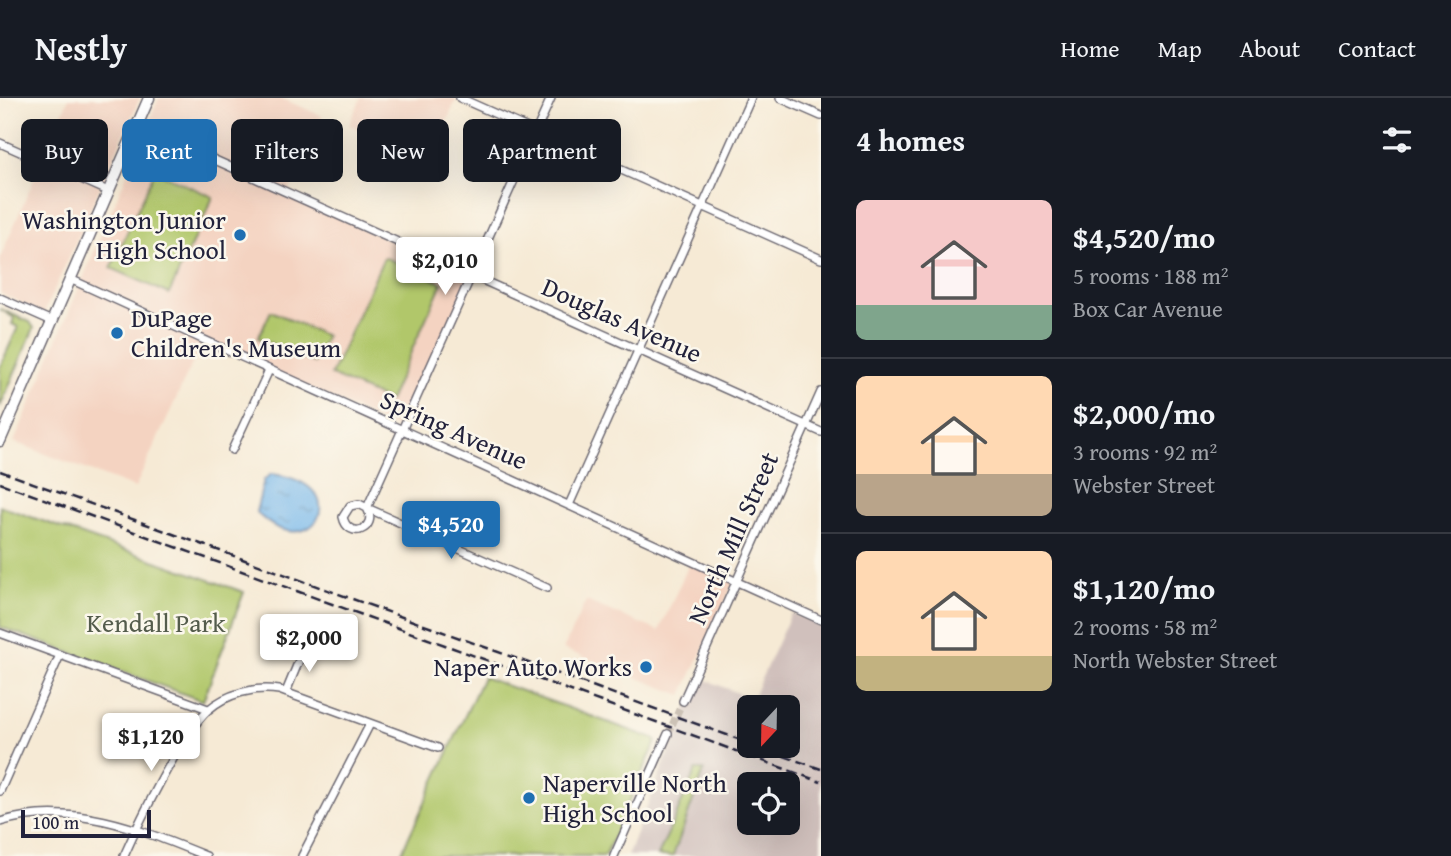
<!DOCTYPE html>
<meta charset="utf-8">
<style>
body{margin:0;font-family:"Gentium Book Plus",serif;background:#20242c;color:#f1f3f6;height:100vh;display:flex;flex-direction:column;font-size:26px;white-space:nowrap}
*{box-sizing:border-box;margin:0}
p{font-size:23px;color:#9ea1a6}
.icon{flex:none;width:38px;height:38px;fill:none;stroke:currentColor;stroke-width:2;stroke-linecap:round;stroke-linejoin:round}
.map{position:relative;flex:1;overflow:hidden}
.drawer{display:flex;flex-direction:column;background:#171b24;width:630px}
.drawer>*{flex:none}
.banner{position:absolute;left:21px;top:21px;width:665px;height:63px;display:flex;gap:14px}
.needle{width:46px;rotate:202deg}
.tools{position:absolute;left:737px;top:597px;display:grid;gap:14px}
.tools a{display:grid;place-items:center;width:63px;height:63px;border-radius:10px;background:#171b24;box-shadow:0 7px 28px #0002;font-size:35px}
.scale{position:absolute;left:21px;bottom:18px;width:130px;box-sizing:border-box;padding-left:7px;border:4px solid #22223b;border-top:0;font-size:19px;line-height:24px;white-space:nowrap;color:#22223b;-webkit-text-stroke:5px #fbf7ec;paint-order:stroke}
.price{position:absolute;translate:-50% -60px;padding:0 16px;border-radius:7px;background:#fff;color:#222;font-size:23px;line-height:46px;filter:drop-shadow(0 2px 4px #0008)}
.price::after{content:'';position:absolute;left:50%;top:42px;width:21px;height:16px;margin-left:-10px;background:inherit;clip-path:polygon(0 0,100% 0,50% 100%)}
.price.active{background:#1f6fb2;color:#fff}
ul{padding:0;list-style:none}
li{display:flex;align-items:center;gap:21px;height:175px;padding:0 35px}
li+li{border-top:2px solid #363941}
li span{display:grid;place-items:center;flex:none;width:196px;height:140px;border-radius:10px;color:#555}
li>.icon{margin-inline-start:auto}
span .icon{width:84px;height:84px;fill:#fffc;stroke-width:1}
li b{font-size:30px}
h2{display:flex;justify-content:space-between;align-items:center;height:84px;padding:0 35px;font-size:30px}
.pill{padding:0 24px;border-radius:10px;background:#171b24;box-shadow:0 7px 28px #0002;font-size:24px;line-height:63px}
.pill.active{background:#1f6fb2;color:#fff}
header{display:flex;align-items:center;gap:42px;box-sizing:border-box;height:98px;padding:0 35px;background:#171b24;border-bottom:2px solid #363941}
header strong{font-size:33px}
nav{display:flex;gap:38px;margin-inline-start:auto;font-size:24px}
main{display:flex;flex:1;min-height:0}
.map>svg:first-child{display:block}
</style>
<header>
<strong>Nestly</strong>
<nav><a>Home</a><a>Map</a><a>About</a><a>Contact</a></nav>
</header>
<main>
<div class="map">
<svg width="821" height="758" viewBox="0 0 821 758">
<defs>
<pattern id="water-ripples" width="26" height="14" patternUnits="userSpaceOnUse" patternTransform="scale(1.75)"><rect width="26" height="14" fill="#77b8eb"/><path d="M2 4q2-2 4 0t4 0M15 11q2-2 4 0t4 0" fill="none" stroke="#6195c0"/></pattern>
</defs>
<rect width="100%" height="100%" fill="#fbf7ec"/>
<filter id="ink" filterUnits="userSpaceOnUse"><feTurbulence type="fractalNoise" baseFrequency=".0143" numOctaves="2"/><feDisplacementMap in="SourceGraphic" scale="14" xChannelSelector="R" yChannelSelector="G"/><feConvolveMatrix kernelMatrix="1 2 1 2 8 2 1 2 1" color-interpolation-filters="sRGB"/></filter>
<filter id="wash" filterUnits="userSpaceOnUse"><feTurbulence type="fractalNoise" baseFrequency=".00686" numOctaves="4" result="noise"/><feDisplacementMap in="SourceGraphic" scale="28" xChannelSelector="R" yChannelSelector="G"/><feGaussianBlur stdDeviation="1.57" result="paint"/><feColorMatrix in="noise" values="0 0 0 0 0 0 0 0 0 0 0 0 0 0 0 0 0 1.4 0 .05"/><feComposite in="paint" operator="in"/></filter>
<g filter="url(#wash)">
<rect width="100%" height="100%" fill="#f6ead5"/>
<g fill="#f4d3c1">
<polygon points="69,0 140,0 44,215 0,195 0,160"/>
<polygon points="159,0 281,0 322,18 288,96 470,179 401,332 203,242 135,390 14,344"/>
<polygon points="361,0 457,0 430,62 349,27"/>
<polygon points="691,462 735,481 682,597 563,551 586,503 659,533"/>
</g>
<path fill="#d0c0bc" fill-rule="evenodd" d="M 791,515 L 821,528 L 821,758 L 627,758 L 699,579 L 752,601 ZM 749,609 L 788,609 L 788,648 L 749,648 ZM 749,686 L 788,686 L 788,724 L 749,724 Z"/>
<g fill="#b1c76b" stroke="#6a7453" stroke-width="2">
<polygon points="155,73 213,99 169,196 111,170"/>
<polygon points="384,159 442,185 389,303 331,277"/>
<polygon points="0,211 30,224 34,230 0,309 0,269 18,229 12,226 14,220"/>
<polygon points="271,213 326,238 314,265 258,240"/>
<polygon points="0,408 244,494 203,603 0,529"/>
<polygon points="483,579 657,642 605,758 400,758"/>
<polygon points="696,672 704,672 673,758 658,758"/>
</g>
<path fill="url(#water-ripples)" stroke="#4c6d93" stroke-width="2" d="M 271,376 C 360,386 312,471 256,414 L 264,382 Z"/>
</g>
<g filter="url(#ink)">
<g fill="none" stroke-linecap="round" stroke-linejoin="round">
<polyline stroke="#ccc2b6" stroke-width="7" stroke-dasharray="7 3.5" stroke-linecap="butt" points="668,636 683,603"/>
<g stroke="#6c6871" stroke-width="10">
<g id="street">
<polyline points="460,0 821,161"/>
<polyline points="780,0 821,18"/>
<polyline points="137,27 821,334"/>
<polyline points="0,45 108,93"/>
<polyline points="70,181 821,522"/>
<polyline points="0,200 52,223"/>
<polyline points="232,352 269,272"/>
<polyline points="569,407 751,0"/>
<path d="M 547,490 L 367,410 L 359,406 L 350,408 L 343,419 C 348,443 379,431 367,410 L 551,0"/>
<polyline points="0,535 208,611"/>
<polyline points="286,594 305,548"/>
<polyline points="683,603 821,294"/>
<polyline points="0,693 60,557"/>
<path d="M 0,724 C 70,702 142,732 206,758"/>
<path d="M 124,758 C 139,724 182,635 208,612 C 226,596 255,588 279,592 L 438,650"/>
<polyline points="302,758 370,626"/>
<polyline points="614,758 668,636"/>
</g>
</g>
<g stroke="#6c6871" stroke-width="13">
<polyline id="secondary" points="0,343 149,0"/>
</g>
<use href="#street" stroke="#fff" stroke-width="7"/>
<use href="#secondary" stroke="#fff" stroke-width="10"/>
<g stroke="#22223b" stroke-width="2.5" stroke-dasharray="10 5" stroke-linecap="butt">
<polyline points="0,373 749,645"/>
<polyline points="0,385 821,684"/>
<polyline points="755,648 821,671"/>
</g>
</g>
</g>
<g fill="#1f6fb2" stroke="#fbf7ec" stroke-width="2.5">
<circle cx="240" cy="137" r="7"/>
<circle cx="117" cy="235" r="7"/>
<circle cx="646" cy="569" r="7"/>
<circle cx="529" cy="700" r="7"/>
</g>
<g text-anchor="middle" stroke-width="5" stroke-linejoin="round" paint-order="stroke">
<g font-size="26" fill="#22223b" stroke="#fbf7ec" text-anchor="end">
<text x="226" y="131">Washington Junior<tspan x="226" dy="30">High School</tspan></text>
<text x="131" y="229" text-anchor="start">DuPage<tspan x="131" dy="30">Children's Museum</tspan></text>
<text x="632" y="578">Naper Auto Works</text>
<text x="543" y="694" text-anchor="start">Naperville North<tspan x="543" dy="30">High School</tspan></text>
</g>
<g font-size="26" fill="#22223b" stroke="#fbf7ec">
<text transform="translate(622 222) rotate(24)" y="9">Douglas Avenue</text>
<text transform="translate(454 332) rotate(24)" y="9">Spring Avenue</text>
<text transform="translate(733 440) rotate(-66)" y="9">North Mill Street</text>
</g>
<g font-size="26" fill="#545c4c" stroke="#fbf7ec">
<text x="156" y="534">Kendall Park</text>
</g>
</g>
</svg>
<div class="tools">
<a><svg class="needle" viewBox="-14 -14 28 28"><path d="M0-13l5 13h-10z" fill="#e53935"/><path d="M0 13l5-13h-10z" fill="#9ea1a6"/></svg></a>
<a><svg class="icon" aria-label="locate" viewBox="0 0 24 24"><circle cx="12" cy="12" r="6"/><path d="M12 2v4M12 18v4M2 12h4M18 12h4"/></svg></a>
</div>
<div class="scale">100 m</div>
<b class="price" style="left:445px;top:199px">$2,010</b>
<b class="price active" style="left:451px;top:463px">$4,520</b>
<b class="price" style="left:309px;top:576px">$2,000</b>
<b class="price" style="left:151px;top:675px">$1,120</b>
<div class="banner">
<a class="pill">Buy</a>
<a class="pill active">Rent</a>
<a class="pill">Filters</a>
<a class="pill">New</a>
<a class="pill">Apartment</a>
</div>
</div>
<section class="drawer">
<h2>4 homes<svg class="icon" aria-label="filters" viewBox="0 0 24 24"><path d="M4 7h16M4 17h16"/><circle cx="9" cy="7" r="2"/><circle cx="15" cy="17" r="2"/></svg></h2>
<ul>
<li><span style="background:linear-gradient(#f6c9c9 75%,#7fa58c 0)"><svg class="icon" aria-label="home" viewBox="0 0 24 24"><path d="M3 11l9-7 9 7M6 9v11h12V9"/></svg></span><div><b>$4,520/mo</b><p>5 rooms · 188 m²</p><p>Box Car Avenue</p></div></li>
<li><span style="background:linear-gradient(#ffd9b3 70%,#b9a48a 0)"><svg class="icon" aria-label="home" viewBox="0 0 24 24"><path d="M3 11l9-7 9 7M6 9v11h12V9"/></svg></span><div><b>$2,000/mo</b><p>3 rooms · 92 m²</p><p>Webster Street</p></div></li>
<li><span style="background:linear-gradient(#ffd9b3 75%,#c2b280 0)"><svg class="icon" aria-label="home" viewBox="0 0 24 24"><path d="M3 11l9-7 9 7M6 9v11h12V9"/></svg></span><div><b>$1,120/mo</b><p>2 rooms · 58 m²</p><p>North Webster Street</p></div></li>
</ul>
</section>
</main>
